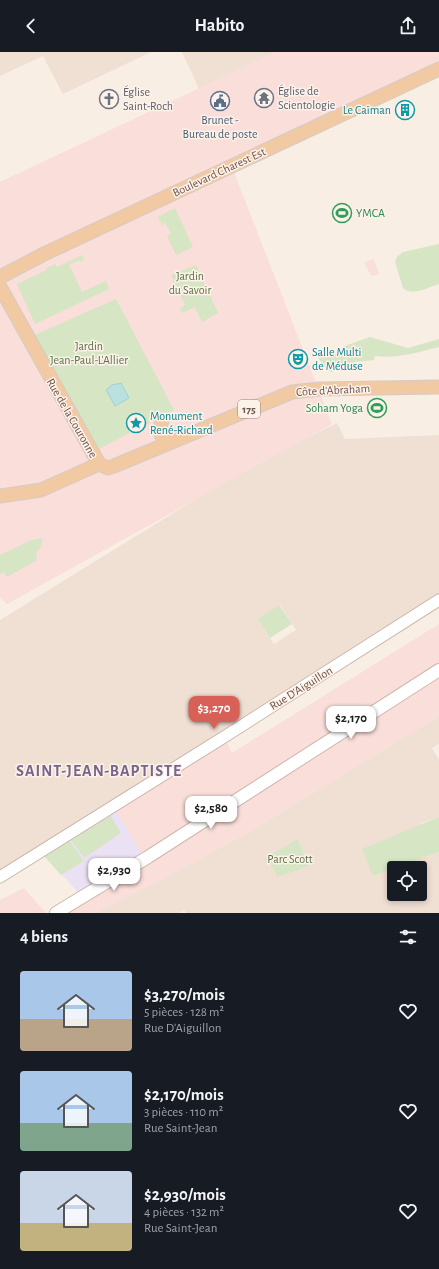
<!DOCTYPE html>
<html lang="fr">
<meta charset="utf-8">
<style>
body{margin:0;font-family:"Alegreya Sans",sans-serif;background:#20242c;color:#f1f3f6;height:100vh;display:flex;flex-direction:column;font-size:15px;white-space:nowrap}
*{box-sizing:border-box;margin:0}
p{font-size:13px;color:#9ea1a6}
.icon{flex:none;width:22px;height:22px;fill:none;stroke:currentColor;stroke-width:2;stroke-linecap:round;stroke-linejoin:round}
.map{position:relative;height:861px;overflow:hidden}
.panel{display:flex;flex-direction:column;background:#171b24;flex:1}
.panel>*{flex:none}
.buttons{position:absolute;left:387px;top:809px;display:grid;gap:8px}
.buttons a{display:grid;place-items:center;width:40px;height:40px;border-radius:4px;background:#171b24;box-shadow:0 2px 6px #0003;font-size:20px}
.price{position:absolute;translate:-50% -34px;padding:0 9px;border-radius:8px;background:#fff;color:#222;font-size:13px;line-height:26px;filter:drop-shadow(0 1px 2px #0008)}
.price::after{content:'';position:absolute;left:50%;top:24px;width:12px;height:9px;margin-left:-6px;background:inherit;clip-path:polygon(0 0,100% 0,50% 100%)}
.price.current{background:#d76156;color:#fff}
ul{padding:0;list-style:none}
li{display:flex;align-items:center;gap:12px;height:100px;padding:0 20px}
li span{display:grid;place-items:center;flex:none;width:112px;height:80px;border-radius:4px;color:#555}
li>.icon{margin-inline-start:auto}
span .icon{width:48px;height:48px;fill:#fffc;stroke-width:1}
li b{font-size:17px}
h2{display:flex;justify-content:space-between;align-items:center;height:48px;padding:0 20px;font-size:17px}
header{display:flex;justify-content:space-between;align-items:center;height:52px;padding:0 20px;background:#171b24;font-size:18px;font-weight:700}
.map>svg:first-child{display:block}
</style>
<header><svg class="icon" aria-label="back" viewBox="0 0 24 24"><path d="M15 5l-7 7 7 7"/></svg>Habito<svg class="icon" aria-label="share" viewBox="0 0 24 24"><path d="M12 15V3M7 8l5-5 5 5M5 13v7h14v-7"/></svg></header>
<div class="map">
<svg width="439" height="861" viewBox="0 0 439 861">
<rect width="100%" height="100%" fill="#f9eee4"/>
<g fill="#f0dfd3" fill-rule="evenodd">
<polygon points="0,0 151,0 63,42 43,4 0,24"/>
<polygon points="182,0 276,0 199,37"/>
<path d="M 337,371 L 345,387 L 439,383 L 439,553 L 0,825 L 0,568 L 248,415 ZM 280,553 L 296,578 L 274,592 L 258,567 Z"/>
<path d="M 439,664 L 439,692 L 432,696 L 439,708 L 439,765 L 422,771 L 373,824 L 394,816 L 394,842 L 420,842 L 420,816 L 395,816 L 439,800 L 439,861 L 186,861 L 184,858 L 180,861 L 95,861 L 170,823 L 249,780 ZM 298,787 L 309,813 L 271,812 L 269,809 Z"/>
</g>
<g fill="#f9ded9">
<polygon points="276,0 439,0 439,17 232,115 332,372 7,552 0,545 0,130"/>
<polygon points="374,207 379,222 371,224 364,210"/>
<polygon points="439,572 439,664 249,780 170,823 95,861 56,861 83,846 113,754 224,685 232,701"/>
<polygon points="24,836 46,861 0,861 0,848"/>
</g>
<polygon fill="#ebe1f5" points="113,754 145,807 83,846 41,799"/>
<g fill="#d6e5c4">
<polygon points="175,156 193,195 176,203 167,184 171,182 165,171 162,173 158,165"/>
<path d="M 439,192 L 439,232 C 429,235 411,245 403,236 L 395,210 L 397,205 L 403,200 Z"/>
<polygon points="82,203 84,208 80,210 79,208 69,213 82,240 106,229 109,237 35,272 17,232 47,218 46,216 55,212 57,215"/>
<polygon points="196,213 218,261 202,270 195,255 182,261 180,256 185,253 171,223"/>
<polygon points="116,247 174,358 99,397 97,393 89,387 35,283"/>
<path d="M 370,285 L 408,296 L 439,287 L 439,295 C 419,300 396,307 375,304 L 374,308 L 354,310 L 345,316 L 337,316 L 331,320 L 324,315 L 318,305 L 341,301 L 342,295 Z"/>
<polygon points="43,486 40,496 36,501 37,508 7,525 4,520 0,522 0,503 32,488"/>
<polygon points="279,553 292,572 270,586 258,567"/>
<polygon points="111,764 121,781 84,806 71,788"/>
<polygon points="439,765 439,800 373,824 362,797"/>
<polygon points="298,787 309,814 277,825 271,812 264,807"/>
<polygon points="69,788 84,809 61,823 44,804"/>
</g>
<polygon fill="#bbe0e0" stroke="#a2d0d1" points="121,331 129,346 115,354 106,338 112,333"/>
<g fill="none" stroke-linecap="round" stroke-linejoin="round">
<g stroke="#c9b5ab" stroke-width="13">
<polyline id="tertiary" points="0,825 224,685 439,548"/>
</g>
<g stroke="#ceb6ac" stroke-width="14">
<polyline id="secondary" points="56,861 148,805 439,618"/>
</g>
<g stroke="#d4ccc9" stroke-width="15">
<g id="primary">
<polyline points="0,225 44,202 439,17"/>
<polyline points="0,235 99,412"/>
<path d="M 162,369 C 158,379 160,385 168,391"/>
<polyline points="99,412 108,416 114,414 292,340 319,337 439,335"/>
<polyline points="0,444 41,438 99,412"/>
</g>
</g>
<use href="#tertiary" stroke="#fff" stroke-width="11"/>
<use href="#secondary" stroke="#fff" stroke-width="12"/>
<use href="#primary" stroke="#f1c9a3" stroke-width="13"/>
</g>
<defs>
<g id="temple-ring" transform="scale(1)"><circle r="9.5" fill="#fdf2e9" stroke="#6b7280" stroke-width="1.5"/><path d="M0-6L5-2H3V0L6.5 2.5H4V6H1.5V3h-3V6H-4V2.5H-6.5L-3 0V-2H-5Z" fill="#6b7280"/></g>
<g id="church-ring" transform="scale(1)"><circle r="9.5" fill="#fdf2e9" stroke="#6b7280" stroke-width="1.5"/><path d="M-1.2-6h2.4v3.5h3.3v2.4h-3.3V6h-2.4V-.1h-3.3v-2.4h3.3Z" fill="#6b7280"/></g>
<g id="civic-ring" transform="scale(1)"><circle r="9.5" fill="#fdf2e9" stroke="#5c6f8a" stroke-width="1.5"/><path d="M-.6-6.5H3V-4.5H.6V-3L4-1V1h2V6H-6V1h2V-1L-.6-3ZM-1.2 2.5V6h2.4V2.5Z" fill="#5c6f8a"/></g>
<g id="building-ring" transform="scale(1)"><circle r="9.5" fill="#fdf2e9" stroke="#0f9aa8" stroke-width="1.5"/><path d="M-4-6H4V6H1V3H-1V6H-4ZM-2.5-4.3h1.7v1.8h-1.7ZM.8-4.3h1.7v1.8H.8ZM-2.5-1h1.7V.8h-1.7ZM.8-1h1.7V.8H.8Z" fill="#0f9aa8"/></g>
<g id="stadium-ring" transform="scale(1)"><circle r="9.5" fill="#fdf2e9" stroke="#2e9e5b" stroke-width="1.5"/><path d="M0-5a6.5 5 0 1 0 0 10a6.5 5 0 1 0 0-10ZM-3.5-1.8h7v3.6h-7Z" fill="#2e9e5b"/></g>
<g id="theatre-ring" transform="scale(1)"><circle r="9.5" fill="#fdf2e9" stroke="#0f9aa8" stroke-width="1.5"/><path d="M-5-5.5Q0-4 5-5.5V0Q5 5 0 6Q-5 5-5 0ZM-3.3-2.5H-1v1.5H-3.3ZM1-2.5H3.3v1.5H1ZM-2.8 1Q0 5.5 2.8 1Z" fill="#0f9aa8"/></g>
<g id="sight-ring" transform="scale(1)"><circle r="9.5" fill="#fdf2e9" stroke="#0f9aa8" stroke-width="1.5"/><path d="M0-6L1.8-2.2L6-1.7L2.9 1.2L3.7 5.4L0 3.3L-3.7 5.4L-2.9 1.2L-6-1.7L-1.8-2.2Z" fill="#0f9aa8"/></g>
</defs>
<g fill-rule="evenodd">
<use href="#temple-ring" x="264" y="46"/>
<use href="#church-ring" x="109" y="47"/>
<use href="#civic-ring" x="220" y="49"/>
<use href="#building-ring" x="405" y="58"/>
<use href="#stadium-ring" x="342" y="161"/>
<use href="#theatre-ring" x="298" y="307"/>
<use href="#stadium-ring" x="377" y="356"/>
<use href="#sight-ring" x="136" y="371"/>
</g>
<g text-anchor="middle" stroke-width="3" stroke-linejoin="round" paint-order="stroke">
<rect fill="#fdf2e9" stroke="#9a837b" stroke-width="1" x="238" y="348" width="22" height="18" rx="3"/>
<g font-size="11" font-weight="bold" fill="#6f544c">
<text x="249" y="361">175</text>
</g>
<g font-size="12" fill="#5b616d" stroke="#fdf2e9" text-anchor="start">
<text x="278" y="43">Église de<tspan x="278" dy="14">Scientologie</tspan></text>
<text x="123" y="44">Église<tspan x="123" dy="14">Saint-Roch</tspan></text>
</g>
<g font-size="12" fill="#0d838f" stroke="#fdf2e9" text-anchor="start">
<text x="391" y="62" text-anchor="end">Le Caïman</text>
<text x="312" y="304">Salle Multi<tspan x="312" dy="14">de Méduse</tspan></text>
<text x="150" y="368">Monument<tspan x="150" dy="14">René-Richard</tspan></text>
</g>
<g font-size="12" fill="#4e5e75" stroke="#fdf2e9">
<text x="220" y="72">Brunet -<tspan x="220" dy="14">Bureau de poste</tspan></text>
</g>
<g font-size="12" fill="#6f544c" stroke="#fdf2e9">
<text transform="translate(219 120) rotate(-25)" y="4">Boulevard Charest Est</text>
<text transform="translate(333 338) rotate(-3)" y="4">Côte d'Abraham</text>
<text transform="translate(72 366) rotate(60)" y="4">Rue de la Couronne</text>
<text transform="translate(301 636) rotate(-32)" y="4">Rue D'Aiguillon</text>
</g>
<g font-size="12" fill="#27864d" stroke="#fdf2e9" text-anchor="start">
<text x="356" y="165">YMCA</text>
<text x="363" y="360" text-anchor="end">Soham Yoga</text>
</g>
<g font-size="12" fill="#5a7346" stroke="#fdf2e9">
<text x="190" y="228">Jardin<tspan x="190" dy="14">du Savoir</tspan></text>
<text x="89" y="298">Jardin<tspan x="89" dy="14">Jean-Paul-L'Allier</tspan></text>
<text x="290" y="811">Parc Scott</text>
</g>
<g font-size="16" font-weight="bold" letter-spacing="1" fill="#79658b" stroke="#fdf2e9">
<text x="99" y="724">SAINT-JEAN-BAPTISTE</text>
</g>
</g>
</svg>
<div class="buttons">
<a><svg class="icon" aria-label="locate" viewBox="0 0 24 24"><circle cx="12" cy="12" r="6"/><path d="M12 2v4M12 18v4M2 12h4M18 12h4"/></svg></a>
</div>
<b class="price current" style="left:214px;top:678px">$3,270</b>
<b class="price" style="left:351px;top:688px">$2,170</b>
<b class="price" style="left:211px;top:778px">$2,580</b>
<b class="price" style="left:114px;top:840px">$2,930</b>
</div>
<section class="panel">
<h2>4 biens<svg class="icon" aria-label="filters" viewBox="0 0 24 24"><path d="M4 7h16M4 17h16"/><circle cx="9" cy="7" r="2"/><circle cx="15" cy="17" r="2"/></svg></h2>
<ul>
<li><span style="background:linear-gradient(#a9c7e8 60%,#b9a48a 0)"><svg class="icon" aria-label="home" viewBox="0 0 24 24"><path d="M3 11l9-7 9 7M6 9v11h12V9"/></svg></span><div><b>$3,270/mois</b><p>5 pièces · 128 m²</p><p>Rue D'Aiguillon</p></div><svg class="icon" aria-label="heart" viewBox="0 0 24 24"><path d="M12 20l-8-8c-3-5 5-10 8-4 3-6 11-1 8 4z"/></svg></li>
<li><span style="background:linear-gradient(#a9c7e8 65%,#7fa58c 0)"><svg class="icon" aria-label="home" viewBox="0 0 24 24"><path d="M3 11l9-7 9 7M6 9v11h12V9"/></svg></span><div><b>$2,170/mois</b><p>3 pièces · 110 m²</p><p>Rue Saint-Jean</p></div><svg class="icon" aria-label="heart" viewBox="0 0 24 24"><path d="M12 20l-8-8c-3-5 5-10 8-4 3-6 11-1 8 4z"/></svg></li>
<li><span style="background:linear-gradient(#c9d6e8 65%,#c2b280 0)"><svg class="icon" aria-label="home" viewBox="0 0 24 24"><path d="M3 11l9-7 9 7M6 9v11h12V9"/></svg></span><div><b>$2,930/mois</b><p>4 pièces · 132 m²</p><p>Rue Saint-Jean</p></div><svg class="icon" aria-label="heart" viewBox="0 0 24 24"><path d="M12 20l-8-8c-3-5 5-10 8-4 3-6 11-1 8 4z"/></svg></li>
</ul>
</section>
